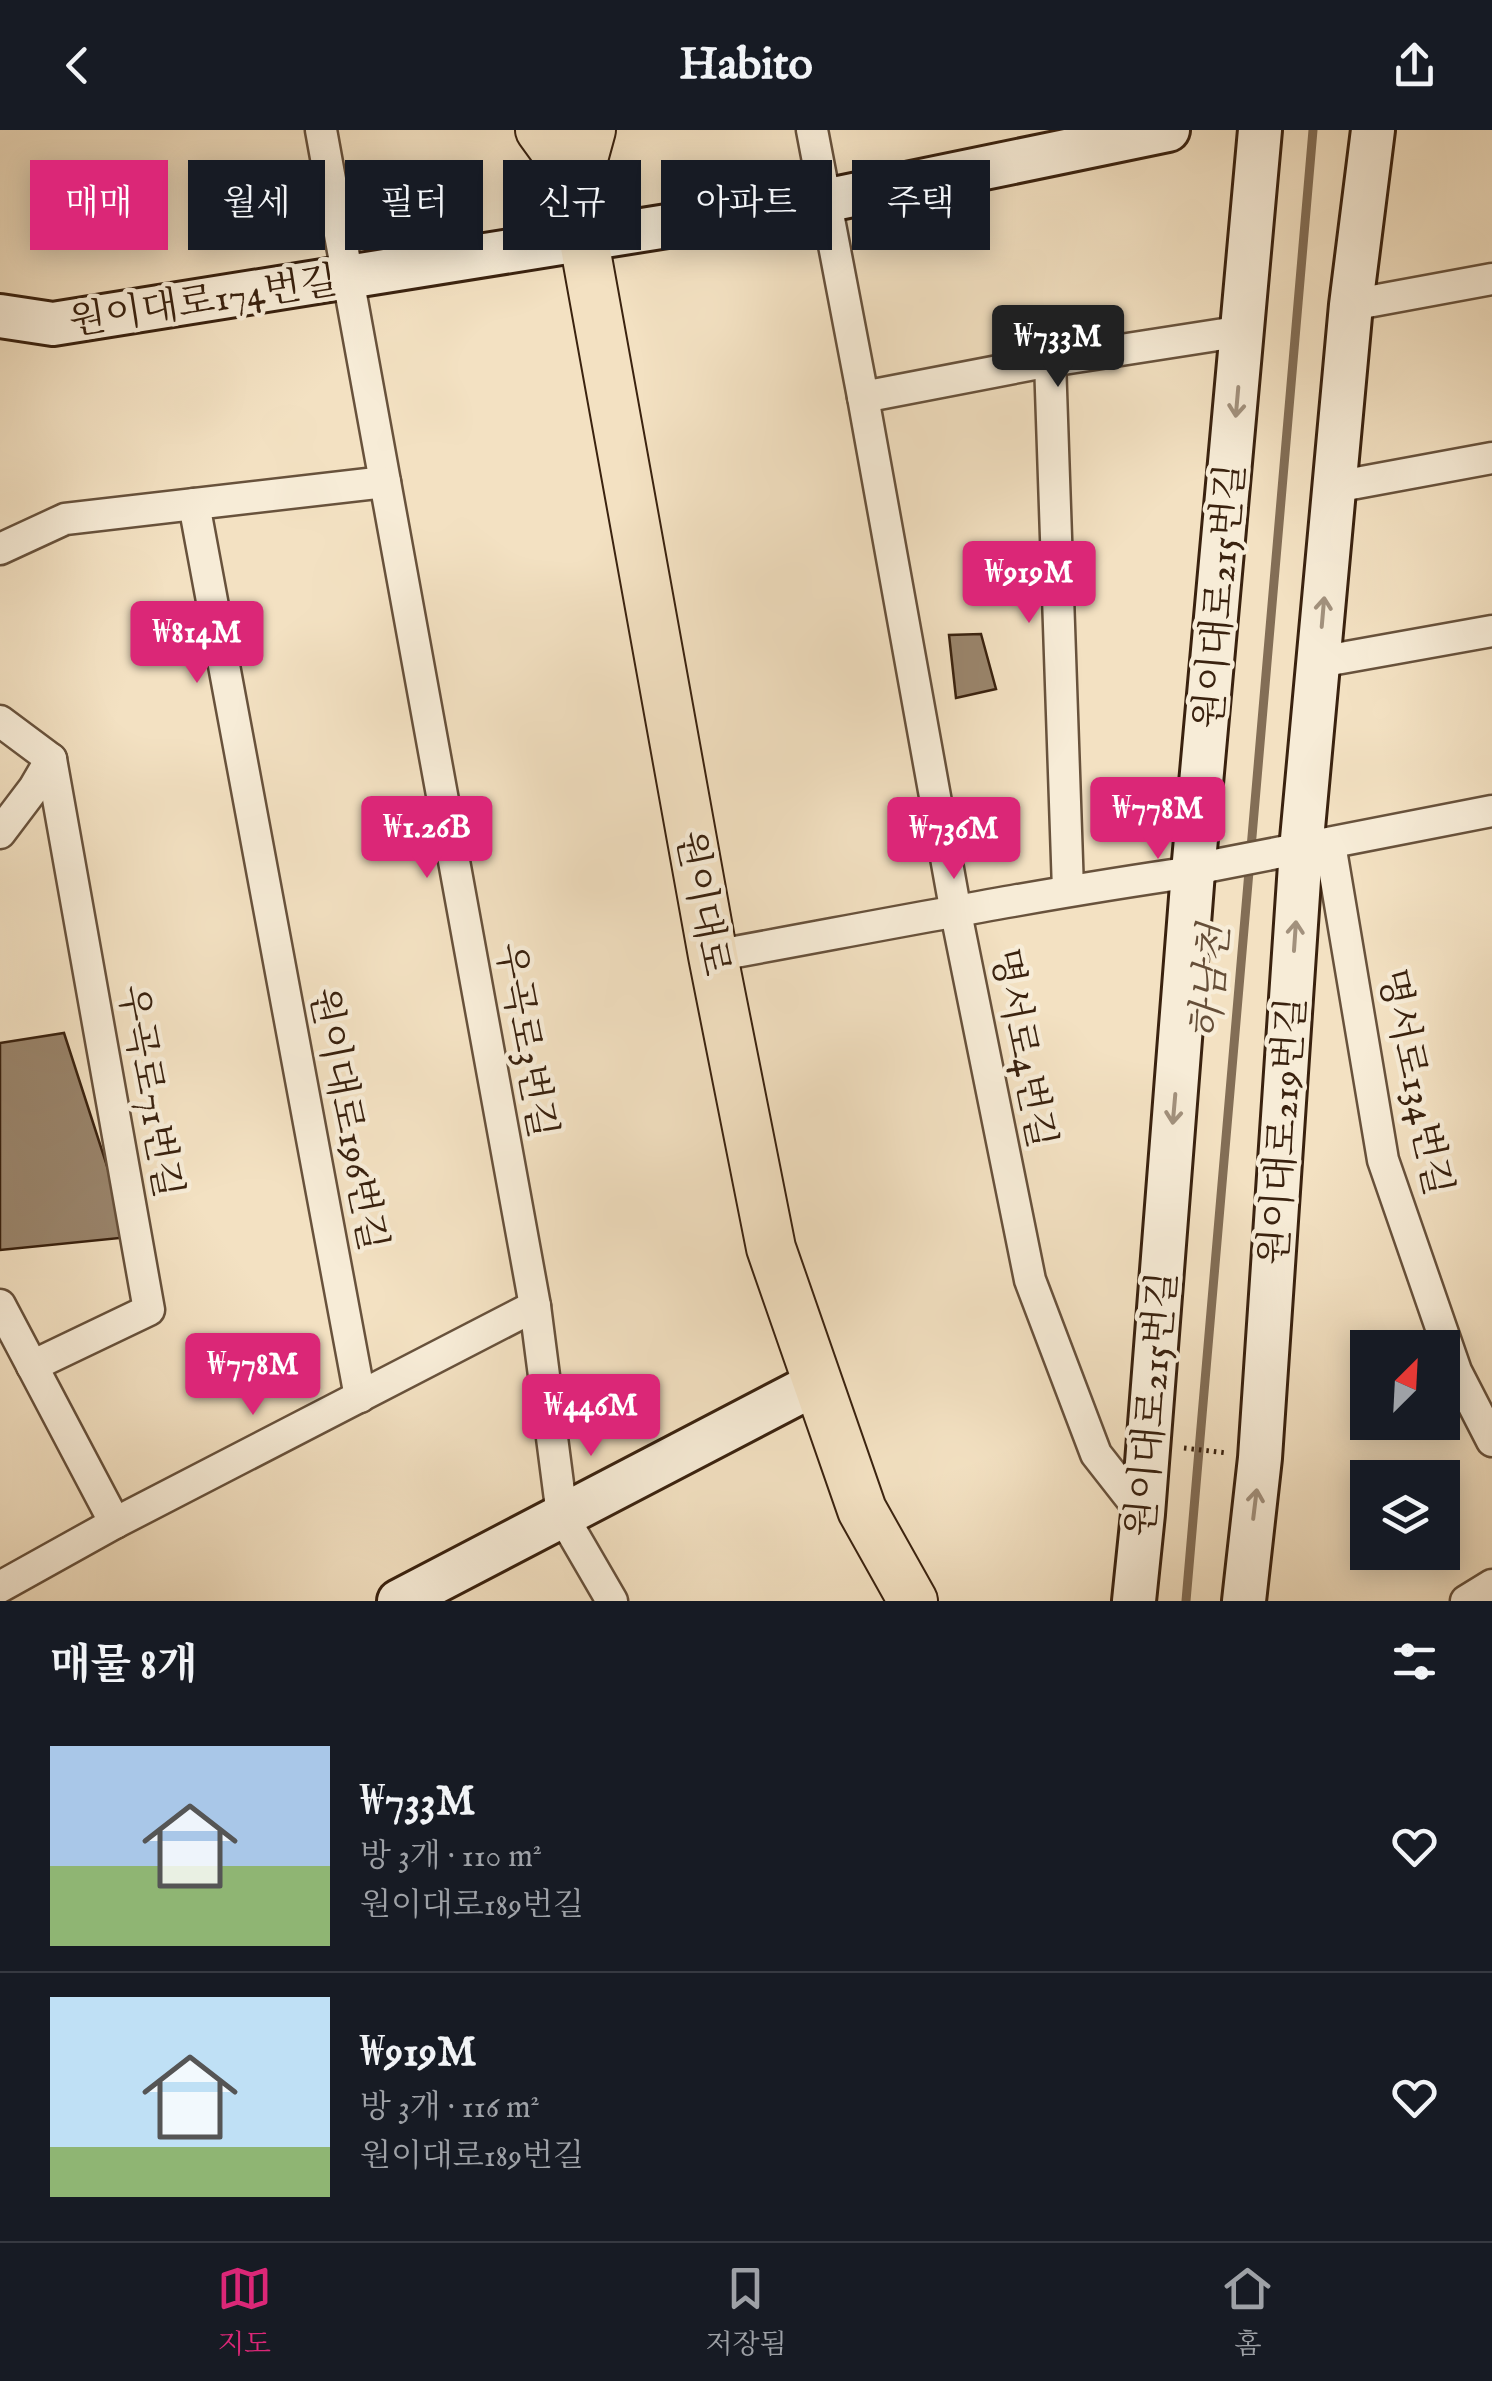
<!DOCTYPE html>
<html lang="ko">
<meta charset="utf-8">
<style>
body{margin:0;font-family:"IM FELL English","Noto Serif KR",serif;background:#242831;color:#f1f3f6;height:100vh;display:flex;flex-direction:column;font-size:38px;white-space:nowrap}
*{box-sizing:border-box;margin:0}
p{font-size:32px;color:#9ea1a6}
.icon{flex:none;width:55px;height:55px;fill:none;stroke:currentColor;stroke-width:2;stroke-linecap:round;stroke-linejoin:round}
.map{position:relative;height:1471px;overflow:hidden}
.side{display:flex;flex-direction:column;background:#171b24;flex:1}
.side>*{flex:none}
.hud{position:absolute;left:30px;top:30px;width:1432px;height:90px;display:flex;gap:20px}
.needle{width:65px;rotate:24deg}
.controls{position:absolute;left:1350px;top:1200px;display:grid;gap:20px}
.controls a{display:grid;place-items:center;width:110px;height:110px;border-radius:0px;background:#171b24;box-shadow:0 5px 25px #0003;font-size:50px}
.price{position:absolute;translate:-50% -85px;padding:0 22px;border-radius:10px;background:#db2777;color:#fff;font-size:32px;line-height:65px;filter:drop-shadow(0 2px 5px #0008)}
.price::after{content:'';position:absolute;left:50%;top:60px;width:30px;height:22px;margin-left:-15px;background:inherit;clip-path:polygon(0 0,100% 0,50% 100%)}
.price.current{background:#222;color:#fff}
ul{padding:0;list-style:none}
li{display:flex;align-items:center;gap:30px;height:250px;padding:0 50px}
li+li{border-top:2px solid #363941}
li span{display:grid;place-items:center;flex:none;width:280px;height:200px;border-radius:0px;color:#555}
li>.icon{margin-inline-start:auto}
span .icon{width:120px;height:120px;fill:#fffc;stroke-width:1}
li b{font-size:42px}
h2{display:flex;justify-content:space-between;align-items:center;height:120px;padding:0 50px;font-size:42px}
.pill{padding:0 35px;border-radius:0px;background:#171b24;box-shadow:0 5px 25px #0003;font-size:35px;line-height:90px}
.pill.current{background:#db2777;color:#fff}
header{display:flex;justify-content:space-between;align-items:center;height:130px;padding:0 50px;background:#171b24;font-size:45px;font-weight:700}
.tab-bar{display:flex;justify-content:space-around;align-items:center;height:140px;border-top:2px solid #363941;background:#171b24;font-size:28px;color:#9ea1a6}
.tab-bar a{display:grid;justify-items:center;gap:5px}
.tab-bar .current{color:#db2777}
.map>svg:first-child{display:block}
</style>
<header><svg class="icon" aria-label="back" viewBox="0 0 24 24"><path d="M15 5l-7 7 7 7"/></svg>Habito<svg class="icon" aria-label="share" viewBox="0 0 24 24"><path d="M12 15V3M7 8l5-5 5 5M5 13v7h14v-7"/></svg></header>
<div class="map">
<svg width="1492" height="1471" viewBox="0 0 1492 1471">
<rect width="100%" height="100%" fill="#f3e1c2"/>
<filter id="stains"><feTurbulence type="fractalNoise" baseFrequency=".002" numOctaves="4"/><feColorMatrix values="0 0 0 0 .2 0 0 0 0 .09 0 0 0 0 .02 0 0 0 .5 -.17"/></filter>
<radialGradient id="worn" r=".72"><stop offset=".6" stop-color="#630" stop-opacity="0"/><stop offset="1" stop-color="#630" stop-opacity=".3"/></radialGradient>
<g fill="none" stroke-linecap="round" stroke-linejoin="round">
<polyline stroke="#836e56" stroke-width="9" points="1186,1471 1313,0"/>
</g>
<g fill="#9a856c" stroke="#3a220f" stroke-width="2.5">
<polygon points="981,504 996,559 956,568 949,505"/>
<polygon points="64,903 130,1107 0,1120 0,913"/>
</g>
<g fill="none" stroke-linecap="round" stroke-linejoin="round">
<g stroke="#68523c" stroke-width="35">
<g id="street">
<polyline points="321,0 535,1176 562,1385 612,1471"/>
<polyline points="812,0 863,267 956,783 1030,1150 1096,1324 1143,1384"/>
<polyline points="1351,175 1492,149"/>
<polyline points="1050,231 1068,760"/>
<polyline points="863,267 1050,231 1243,201"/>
<polyline points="1335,357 1492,328"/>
<polyline points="194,374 360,1267"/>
<polyline points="0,419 65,389 385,352"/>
<polyline points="1319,532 1492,501"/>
<polyline points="0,591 51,629 149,1180 32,1236"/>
<polyline points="0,703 34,658 51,629"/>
<polyline points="1330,714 1383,1030 1456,1241 1492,1311"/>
<path d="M 713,826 C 873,797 1032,765 1193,742 L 1210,736 L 1492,681"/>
<polyline points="0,1175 115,1393"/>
<polyline points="0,1457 115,1393 535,1176"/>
<polyline points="1466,1471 1492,1455"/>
</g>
</g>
<g stroke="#3a220f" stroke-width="48">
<g id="secondary">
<polyline points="0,186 53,194 824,71 1168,0"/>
<polyline points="399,1471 817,1253"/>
<polyline points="1134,1471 1143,1384 1193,742 1260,0"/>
<polyline points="1244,1471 1260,1328 1301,720 1351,175 1373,0"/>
</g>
</g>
<g stroke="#3a220f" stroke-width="52">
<g id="primary">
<polyline points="540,0 577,51"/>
<polyline points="591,0 577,51 584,111 713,826 771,1118 862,1380 913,1471"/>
</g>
</g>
<polyline stroke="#3a220f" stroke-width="5" stroke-dasharray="2.5 5" stroke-linecap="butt" points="1184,1318 1227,1323"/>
<use href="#street" stroke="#f7ecd7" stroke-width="30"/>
<use href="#secondary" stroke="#f7ecd7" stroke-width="42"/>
<use href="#primary" stroke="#f3e1c2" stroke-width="48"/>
</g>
<defs><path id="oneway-shaft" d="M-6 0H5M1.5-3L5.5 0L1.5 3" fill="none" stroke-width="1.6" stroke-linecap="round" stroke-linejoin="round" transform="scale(2.5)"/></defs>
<g stroke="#a2917d">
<use href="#oneway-shaft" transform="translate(1237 272) rotate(95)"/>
<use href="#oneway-shaft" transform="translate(1323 482) rotate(-85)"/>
<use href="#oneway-shaft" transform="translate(1295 806) rotate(-86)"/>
<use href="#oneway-shaft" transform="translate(1174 979) rotate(95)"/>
<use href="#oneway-shaft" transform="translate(1255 1374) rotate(-83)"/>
</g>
<g text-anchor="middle" stroke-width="9" stroke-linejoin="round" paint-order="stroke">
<g font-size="38" fill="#3a220f" stroke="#f7ecd7">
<text transform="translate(203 170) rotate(-9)" y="13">원이대로174번길</text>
<text transform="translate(1219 466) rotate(-85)" y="13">원이대로215번길</text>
<text transform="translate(704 773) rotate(79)" y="13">원이대로</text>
<text transform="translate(527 910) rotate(80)" y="13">우곡로3번길</text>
<text transform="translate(1024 918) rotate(79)" y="13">명서로4번길</text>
<text transform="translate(1416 952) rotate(78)" y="13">명서로134번길</text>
<text transform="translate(151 961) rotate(80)" y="13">우곡로71번길</text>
<text transform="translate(349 989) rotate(79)" y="13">원이대로196번길</text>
<text transform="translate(1282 1001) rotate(-86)" y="13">원이대로219번길</text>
<text transform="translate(1151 1274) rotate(-85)" y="13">원이대로215번길</text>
</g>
<g font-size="40" font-style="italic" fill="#654e38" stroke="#f7ecd7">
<text transform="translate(1209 852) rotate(-85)" y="14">하남천</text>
</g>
</g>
<rect width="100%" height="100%" filter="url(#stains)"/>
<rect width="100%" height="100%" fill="url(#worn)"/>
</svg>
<div class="controls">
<a><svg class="needle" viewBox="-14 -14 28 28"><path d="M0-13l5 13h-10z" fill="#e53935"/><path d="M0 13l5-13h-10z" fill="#9ea1a6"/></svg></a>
<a><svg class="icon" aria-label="layers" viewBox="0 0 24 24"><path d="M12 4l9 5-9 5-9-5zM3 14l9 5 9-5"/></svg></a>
</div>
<b class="price current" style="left:1058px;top:260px">₩733M</b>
<b class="price" style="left:1029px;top:496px">₩919M</b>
<b class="price" style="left:197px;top:556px">₩814M</b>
<b class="price" style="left:1158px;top:732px">₩778M</b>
<b class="price" style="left:427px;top:751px">₩1.26B</b>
<b class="price" style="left:954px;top:752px">₩736M</b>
<b class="price" style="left:253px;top:1288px">₩778M</b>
<b class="price" style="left:591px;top:1329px">₩446M</b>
<div class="hud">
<a class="pill current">매매</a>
<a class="pill">월세</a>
<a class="pill">필터</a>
<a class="pill">신규</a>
<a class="pill">아파트</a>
<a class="pill">주택</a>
</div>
</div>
<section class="side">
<h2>매물 8개<svg class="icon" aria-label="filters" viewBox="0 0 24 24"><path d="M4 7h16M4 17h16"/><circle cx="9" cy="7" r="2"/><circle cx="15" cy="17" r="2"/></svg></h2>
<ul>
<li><span style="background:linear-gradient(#a9c7e8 60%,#8fb573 0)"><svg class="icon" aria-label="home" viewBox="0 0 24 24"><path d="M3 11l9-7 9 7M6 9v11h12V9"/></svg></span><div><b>₩733M</b><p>방 3개 · 110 m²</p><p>원이대로189번길</p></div><svg class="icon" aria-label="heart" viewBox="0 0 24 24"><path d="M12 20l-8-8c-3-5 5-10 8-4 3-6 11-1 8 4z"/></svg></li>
<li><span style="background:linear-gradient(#bfe0f5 75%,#8fb573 0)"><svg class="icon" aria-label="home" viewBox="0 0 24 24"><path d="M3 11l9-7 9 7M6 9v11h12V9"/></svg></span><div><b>₩919M</b><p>방 3개 · 116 m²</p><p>원이대로189번길</p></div><svg class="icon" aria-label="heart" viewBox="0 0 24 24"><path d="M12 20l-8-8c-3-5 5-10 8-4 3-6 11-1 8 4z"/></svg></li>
</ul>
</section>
<nav class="tab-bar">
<a class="current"><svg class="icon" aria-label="map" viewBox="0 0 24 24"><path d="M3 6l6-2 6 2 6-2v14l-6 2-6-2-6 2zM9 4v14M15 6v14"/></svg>지도</a>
<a><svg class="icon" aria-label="saved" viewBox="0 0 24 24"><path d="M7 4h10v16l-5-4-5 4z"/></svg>저장됨</a>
<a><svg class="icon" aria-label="home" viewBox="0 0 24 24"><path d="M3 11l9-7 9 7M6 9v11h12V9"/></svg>홈</a>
</nav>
